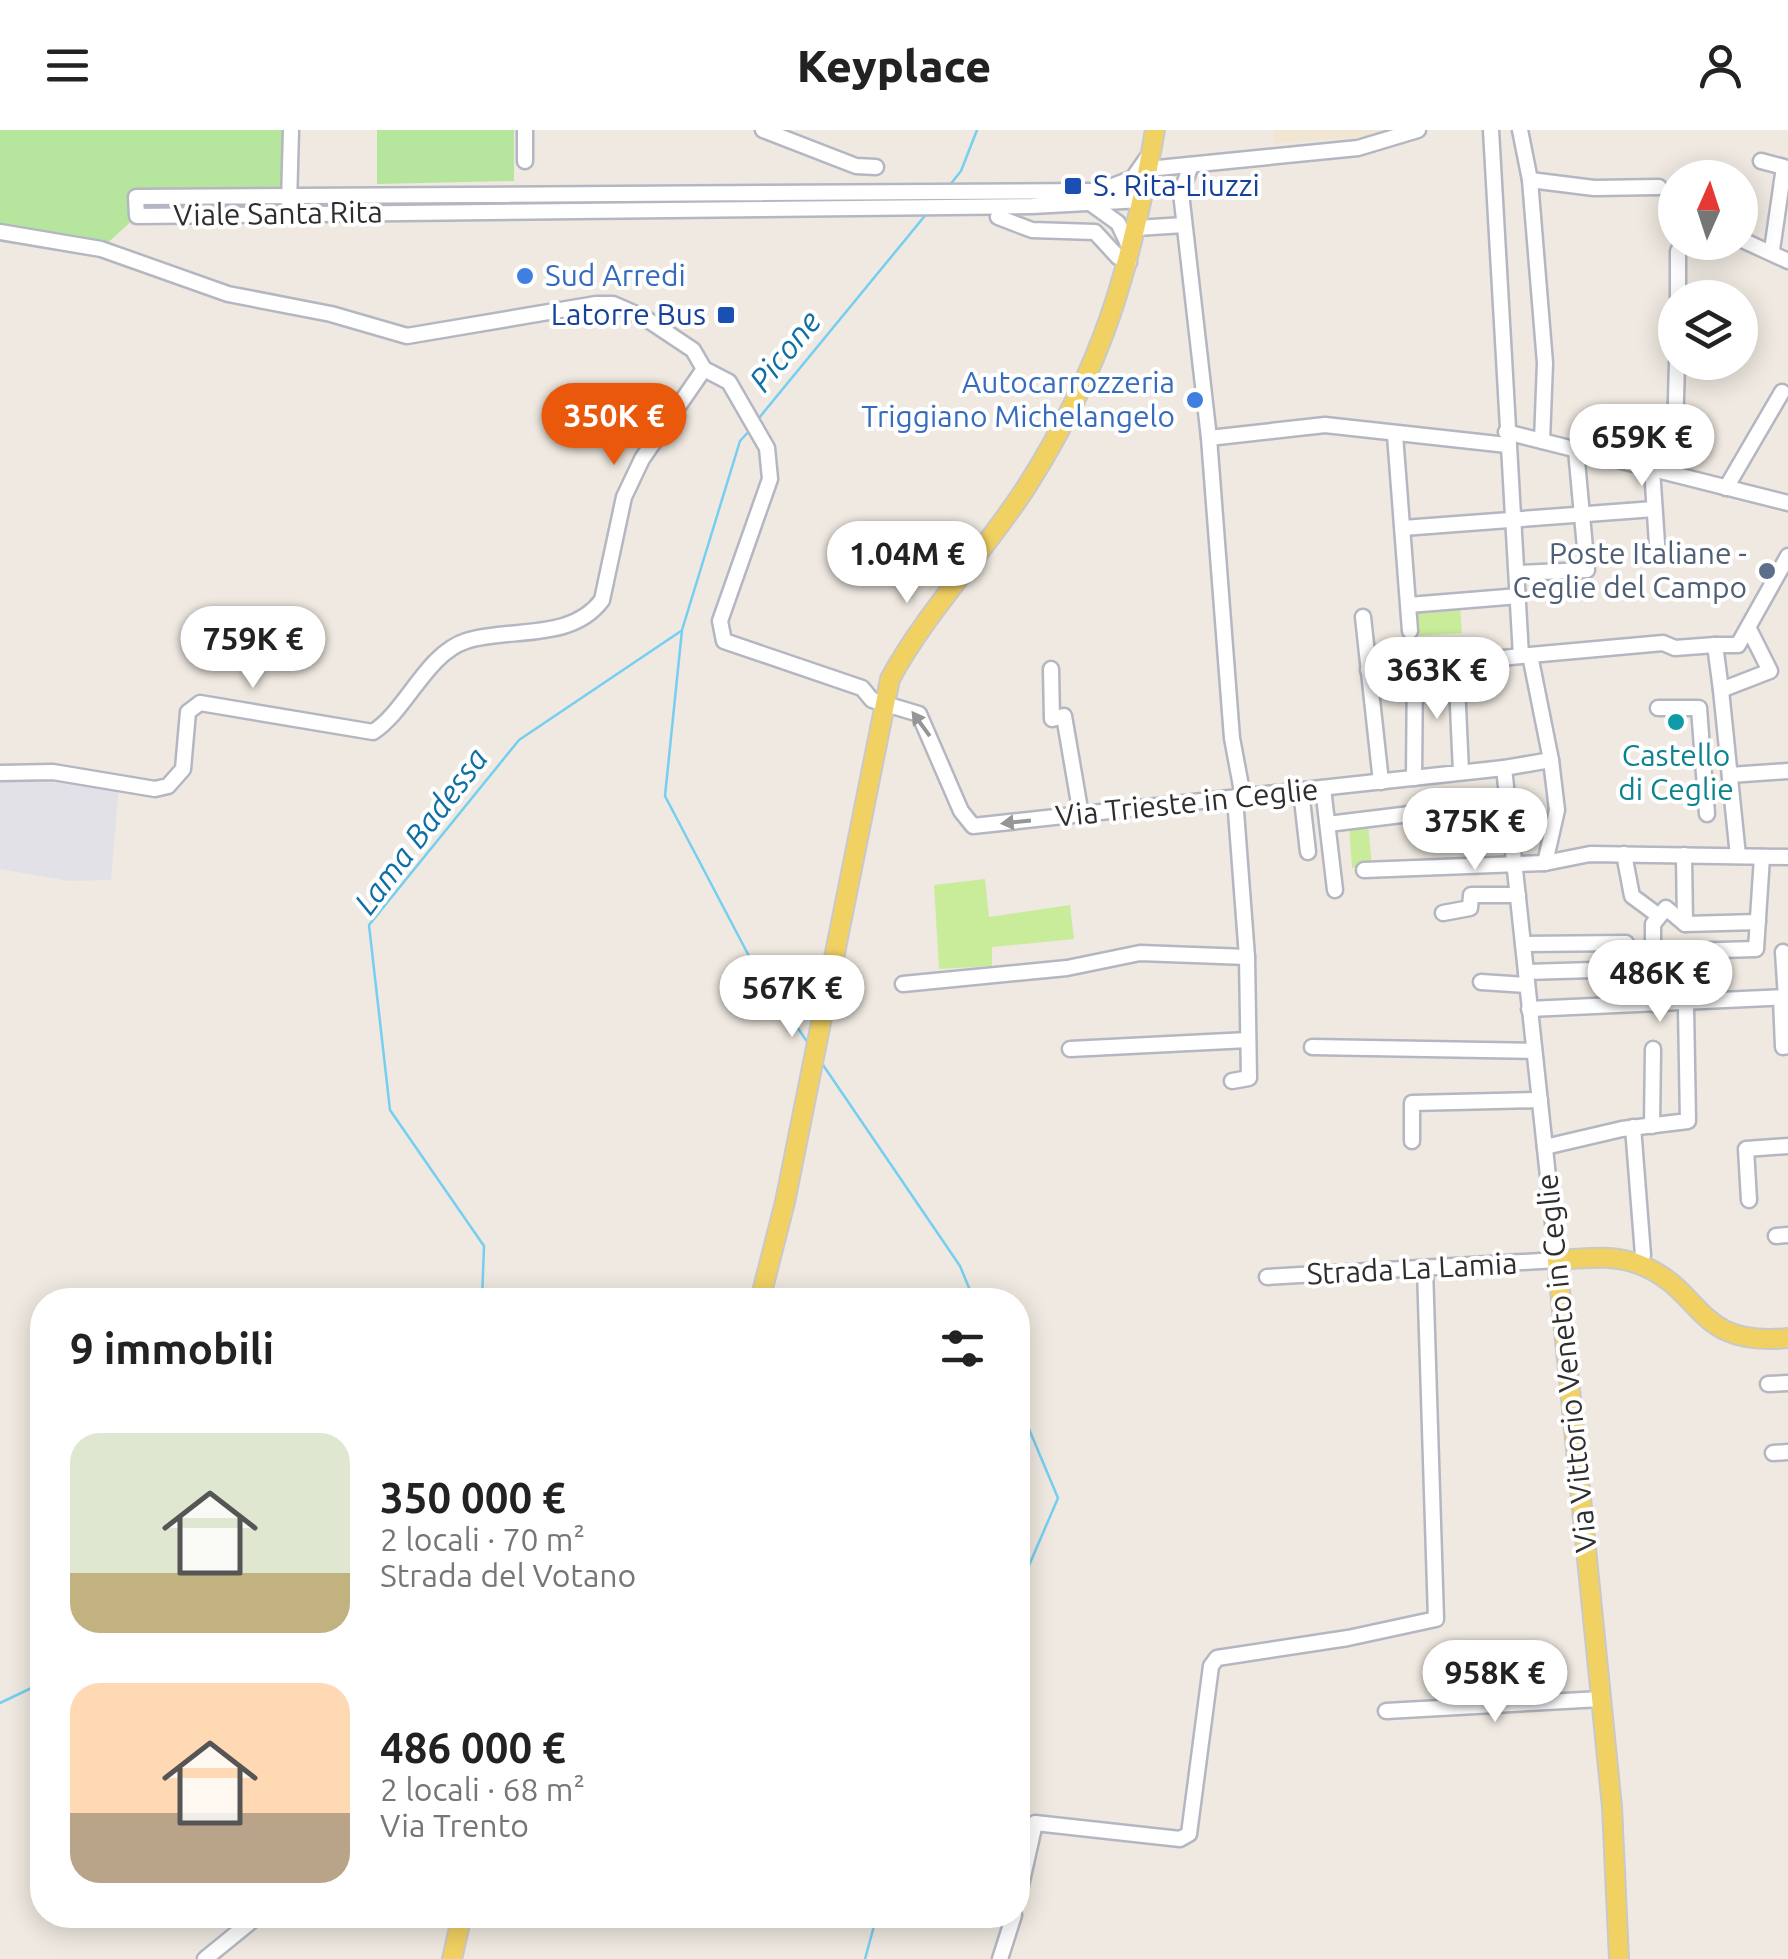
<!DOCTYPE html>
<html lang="it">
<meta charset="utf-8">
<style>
body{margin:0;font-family:Ubuntu,sans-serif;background:#f6f6f6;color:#222;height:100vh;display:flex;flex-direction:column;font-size:38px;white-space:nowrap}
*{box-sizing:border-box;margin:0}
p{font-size:32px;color:#767676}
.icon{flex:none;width:55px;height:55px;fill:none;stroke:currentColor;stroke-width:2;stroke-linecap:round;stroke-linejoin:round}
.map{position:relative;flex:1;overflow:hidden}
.sheet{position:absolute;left:30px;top:1158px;width:1000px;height:640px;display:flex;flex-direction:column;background:#fff;border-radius:40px;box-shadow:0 5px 25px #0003}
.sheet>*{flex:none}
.needle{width:65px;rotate:3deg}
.buttons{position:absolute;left:1658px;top:30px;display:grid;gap:20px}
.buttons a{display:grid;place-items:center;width:100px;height:100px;border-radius:50%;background:#fff;box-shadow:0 5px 25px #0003;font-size:50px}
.price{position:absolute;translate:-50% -85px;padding:0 22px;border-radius:35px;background:#fff;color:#222;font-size:32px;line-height:65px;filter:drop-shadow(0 2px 5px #0008)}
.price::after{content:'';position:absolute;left:50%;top:60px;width:30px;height:22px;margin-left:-15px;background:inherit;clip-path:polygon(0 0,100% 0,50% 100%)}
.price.current{background:#ea580c;color:#fff}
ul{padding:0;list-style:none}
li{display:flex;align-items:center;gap:30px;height:250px;padding:0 40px}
li span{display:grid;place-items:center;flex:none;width:280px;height:200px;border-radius:30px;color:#555}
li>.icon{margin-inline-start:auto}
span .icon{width:120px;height:120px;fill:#fffc;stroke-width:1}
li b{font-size:42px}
h2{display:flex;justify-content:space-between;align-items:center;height:120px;padding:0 40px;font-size:42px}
header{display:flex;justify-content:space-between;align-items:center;height:130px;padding:0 40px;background:#fff;font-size:45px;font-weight:800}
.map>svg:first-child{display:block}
</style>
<header><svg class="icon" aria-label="menu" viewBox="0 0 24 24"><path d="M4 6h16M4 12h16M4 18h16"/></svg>Keyplace<svg class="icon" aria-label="person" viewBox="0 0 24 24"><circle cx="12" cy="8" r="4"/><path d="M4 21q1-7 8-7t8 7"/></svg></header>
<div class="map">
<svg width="1788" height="1829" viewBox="0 0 1788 1829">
<rect width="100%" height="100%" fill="#efe9e1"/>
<polygon fill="#e3e1e8" points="0,650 119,656 111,750 69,751 0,739"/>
<polygon fill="#f0e6d1" points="1274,0 1388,0 1366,7 1273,13"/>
<g fill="#b6e59e">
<polygon points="0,0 291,0 289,68 137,67 137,86 101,119 0,103"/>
<polygon points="377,0 514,0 514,51 377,54"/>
</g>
<g fill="#c9ec9a">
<polygon points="1460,478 1462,503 1419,506 1417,482"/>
<polygon points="1368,694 1372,736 1352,738 1349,696"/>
<polygon points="985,749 989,787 1070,775 1074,809 992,817 992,836 939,839 934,755"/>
</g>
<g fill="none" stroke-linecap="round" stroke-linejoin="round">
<g stroke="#75cff0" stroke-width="2.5">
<polyline points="949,56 961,41 977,0"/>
<polyline points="759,288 928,82"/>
<polyline points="751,299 740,311 682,500 665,666 750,828 808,913"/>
<polyline points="821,932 960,1136 974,1170"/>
<polyline points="482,1170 484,1116 390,980 369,795 519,610 681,501"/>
<polyline points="1018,1273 1058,1368 1018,1461"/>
<polyline points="0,1573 42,1553"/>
<polyline points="865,1829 877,1785"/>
</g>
<g stroke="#b4b7c1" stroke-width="19">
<g id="minor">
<polyline points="525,0 525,31"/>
<polyline points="763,0 856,36 876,37"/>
<polyline points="1491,0 1521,526"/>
<polyline points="1520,0 1530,50 1545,233 1542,311"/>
<polyline points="1761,31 1784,37 1772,120"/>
<polyline points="1191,35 1181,63 1209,308 1232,608 1243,667"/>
<polyline points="1148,39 1358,18 1418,0"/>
<polyline points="1530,50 1594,58 1659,57"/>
<polyline points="1107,58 1133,48 1147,28"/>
<polygon points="1091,61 1142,70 1032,76 137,86 136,67"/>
<polyline points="289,74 291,0"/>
<polyline points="1093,75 1118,93 1130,118"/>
<polyline points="998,87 1032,100 1095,102 1118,127 1129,132"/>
<polyline points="1137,98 1184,95"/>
<polyline points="0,102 101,119 228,164 331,184 407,206 596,174 613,174 645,188 693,220 704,239 729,252 767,318 770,349 720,491 724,511 862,558 872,570 919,584 961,681 973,696 1504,638 1551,630 1530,525 1456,533 1461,642"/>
<polyline points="1740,109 1788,131"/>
<polyline points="1678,168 1678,121"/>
<polyline points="1506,302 1788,373"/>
<polyline points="1395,305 1410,501"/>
<polyline points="1209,308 1325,295 1507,315"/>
<polyline points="1652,339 1657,414"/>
<polyline points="1674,344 1677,232"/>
<polyline points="1726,358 1782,262"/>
<polyline points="1403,398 1654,379"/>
<polyline points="1519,443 1587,440 1576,320"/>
<polyline points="1409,475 1519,466"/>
<polyline points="1363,487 1381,652"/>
<polyline points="1749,499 1770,541 1721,560 1715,515 1738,515 1788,426"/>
<polyline points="1530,525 1663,513 1675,518 1715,515"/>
<polyline points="1051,539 1052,589 1064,586 1081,685"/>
<polyline points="1368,540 1456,533"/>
<polyline points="1721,560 1738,726"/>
<polyline points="1658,578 1699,578 1707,684"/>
<path d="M 0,643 L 53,642 L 155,659 L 168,656 L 183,639 L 188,582 L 200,573 L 373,602 C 407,580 426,524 466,511 C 509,497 571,512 602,470 L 624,367 L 642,329 L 704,239"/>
<polyline points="1730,645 1788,641"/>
<polyline points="1414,648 1415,536"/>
<polyline points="1323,658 1335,760"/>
<polyline points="1301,661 1308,722"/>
<polyline points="1328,694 1508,672"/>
<polyline points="1624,724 1632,766 1659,786"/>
<polyline points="1684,725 1685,794"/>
<polyline points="1545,733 1557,680 1551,630"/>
<polyline points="1364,740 1545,733 1590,724 1788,727"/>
<polyline points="1443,783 1470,778 1471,765 1518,765"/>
<polyline points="1523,814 1626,813"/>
<polyline points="1783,822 1786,868"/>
<polyline points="1526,842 1626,839"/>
<polyline points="1481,852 1527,855"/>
<polyline points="903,854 1067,838 1140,823 1247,827"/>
<polyline points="1781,868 1783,917 1788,916"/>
<polyline points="1653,874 1653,794 1666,778 1685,794 1758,792"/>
<polyline points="1529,879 1788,867"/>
<polyline points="1312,917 1534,921"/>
<polyline points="1070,919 1248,910"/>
<polyline points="1232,951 1249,948 1247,827 1235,668"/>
<polyline points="1652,996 1653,919"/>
<polyline points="1633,997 1643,1125 1639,1134"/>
<polyline points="1412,1011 1412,973 1540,970"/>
<polyline points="1545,1017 1622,999 1688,991 1685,821 1756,819 1762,727"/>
<polyline points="1749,1070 1746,1019 1788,1016"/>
<polyline points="1776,1106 1788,1105"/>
<polyline points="1267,1147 1557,1130 1504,638"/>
<polyline points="1768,1254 1788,1253"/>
<polyline points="1773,1323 1788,1322"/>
<polyline points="1386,1581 1601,1569"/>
<polyline points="1018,1769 1035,1693 1180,1709 1189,1704 1211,1536 1217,1528 1348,1508 1436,1489 1425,1139"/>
<polyline points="205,1829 259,1785"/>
<polyline points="1000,1829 1014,1785"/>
</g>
</g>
<g stroke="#c9c9c9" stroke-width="22">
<g id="major">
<path d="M 760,1170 L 785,1072 L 890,549 C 928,479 984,423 1027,356 C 1103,236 1131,139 1155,0"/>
<polyline points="452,1829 462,1785"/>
<path d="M 1619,1829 L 1612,1677 L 1557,1130 C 1586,1128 1614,1124 1641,1135 C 1705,1161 1694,1217 1788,1208"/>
</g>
</g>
<use href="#minor" stroke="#fff" stroke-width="14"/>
<use href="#major" stroke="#f2d163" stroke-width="18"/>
</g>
<defs><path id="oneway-solid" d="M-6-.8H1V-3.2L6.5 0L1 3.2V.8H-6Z" transform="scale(2.5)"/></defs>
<g fill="#969696">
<use href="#oneway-solid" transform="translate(921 594) rotate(-126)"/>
<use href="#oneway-solid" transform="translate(1016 692) rotate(174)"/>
</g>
<g fill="#1a4fb4" stroke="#fff" stroke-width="4">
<rect x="1063" y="46" width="20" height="20" rx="5"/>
<rect x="716" y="175" width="20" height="20" rx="5"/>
</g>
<g fill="#3f7fe0" stroke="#fff" stroke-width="4">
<circle cx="525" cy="146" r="10"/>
<circle cx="1195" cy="270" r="10"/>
</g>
<circle fill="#5c6f8a" stroke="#fff" stroke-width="4" cx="1767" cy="441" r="10"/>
<circle fill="#0f9aa8" stroke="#fff" stroke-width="4" cx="1676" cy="592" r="10"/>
<g text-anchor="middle" stroke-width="8" stroke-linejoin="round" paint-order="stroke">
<g font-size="30" fill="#164399" stroke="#fff" text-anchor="start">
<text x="1093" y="66">S. Rita-Liuzzi</text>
<text x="706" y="195" text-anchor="end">Latorre Bus</text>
</g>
<g font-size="30" fill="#2e2e2e" stroke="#fff">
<text transform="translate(278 84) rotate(-1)" y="10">Viale Santa Rita</text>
<text transform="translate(1187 673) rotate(-6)" y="10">Via Trieste in Ceglie</text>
<text transform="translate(1412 1139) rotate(-3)" y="10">Strada La Lamia</text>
<text transform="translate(1567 1233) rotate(-96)" y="10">Via Vittorio Veneto in Ceglie</text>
</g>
<g font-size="30" fill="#366cbe" stroke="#fff" text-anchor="start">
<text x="545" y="156">Sud Arredi</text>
<text x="1175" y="263" text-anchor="end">Autocarrozzeria<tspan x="1175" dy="34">Triggiano Michelangelo</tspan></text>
</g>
<g font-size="30" fill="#4e5e75" stroke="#fff" text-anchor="end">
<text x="1747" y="434">Poste Italiane -<tspan x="1747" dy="34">Ceglie del Campo</tspan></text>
</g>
<g font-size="30" fill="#0d838f" stroke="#fff">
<text x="1676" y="636">Castello<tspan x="1676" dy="34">di Ceglie</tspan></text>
</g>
<g font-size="32" font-style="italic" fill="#0d6fa3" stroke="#fff">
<text transform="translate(785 221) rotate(-51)" y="11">Picone</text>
<text transform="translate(421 701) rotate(-53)" y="11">Lama Badessa</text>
</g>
</g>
</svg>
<div class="buttons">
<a><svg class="needle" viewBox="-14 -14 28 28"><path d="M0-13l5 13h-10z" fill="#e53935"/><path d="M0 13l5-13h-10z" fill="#767676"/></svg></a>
<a><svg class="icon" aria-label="layers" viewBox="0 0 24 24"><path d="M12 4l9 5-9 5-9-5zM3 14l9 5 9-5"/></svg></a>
</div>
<b class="price current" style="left:614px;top:338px">350K €</b>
<b class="price" style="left:1642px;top:359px">659K €</b>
<b class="price" style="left:907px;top:476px">1.04M €</b>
<b class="price" style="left:253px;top:561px">759K €</b>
<b class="price" style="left:1437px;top:592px">363K €</b>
<b class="price" style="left:1475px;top:743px">375K €</b>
<b class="price" style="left:1660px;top:895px">486K €</b>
<b class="price" style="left:792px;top:910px">567K €</b>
<b class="price" style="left:1495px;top:1595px">958K €</b>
<section class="sheet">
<h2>9 immobili<svg class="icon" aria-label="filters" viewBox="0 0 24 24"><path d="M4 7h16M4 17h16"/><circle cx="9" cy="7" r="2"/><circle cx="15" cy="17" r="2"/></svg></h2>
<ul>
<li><span style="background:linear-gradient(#dfe7d0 70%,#c2b280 0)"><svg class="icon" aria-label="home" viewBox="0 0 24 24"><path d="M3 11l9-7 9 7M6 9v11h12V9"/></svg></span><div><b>350 000 €</b><p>2 locali · 70 m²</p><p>Strada del Votano</p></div></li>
<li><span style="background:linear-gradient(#ffd9b3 65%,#b9a48a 0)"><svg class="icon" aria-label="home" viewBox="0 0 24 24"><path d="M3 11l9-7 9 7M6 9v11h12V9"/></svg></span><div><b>486 000 €</b><p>2 locali · 68 m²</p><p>Via Trento</p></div></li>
</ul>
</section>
</div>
